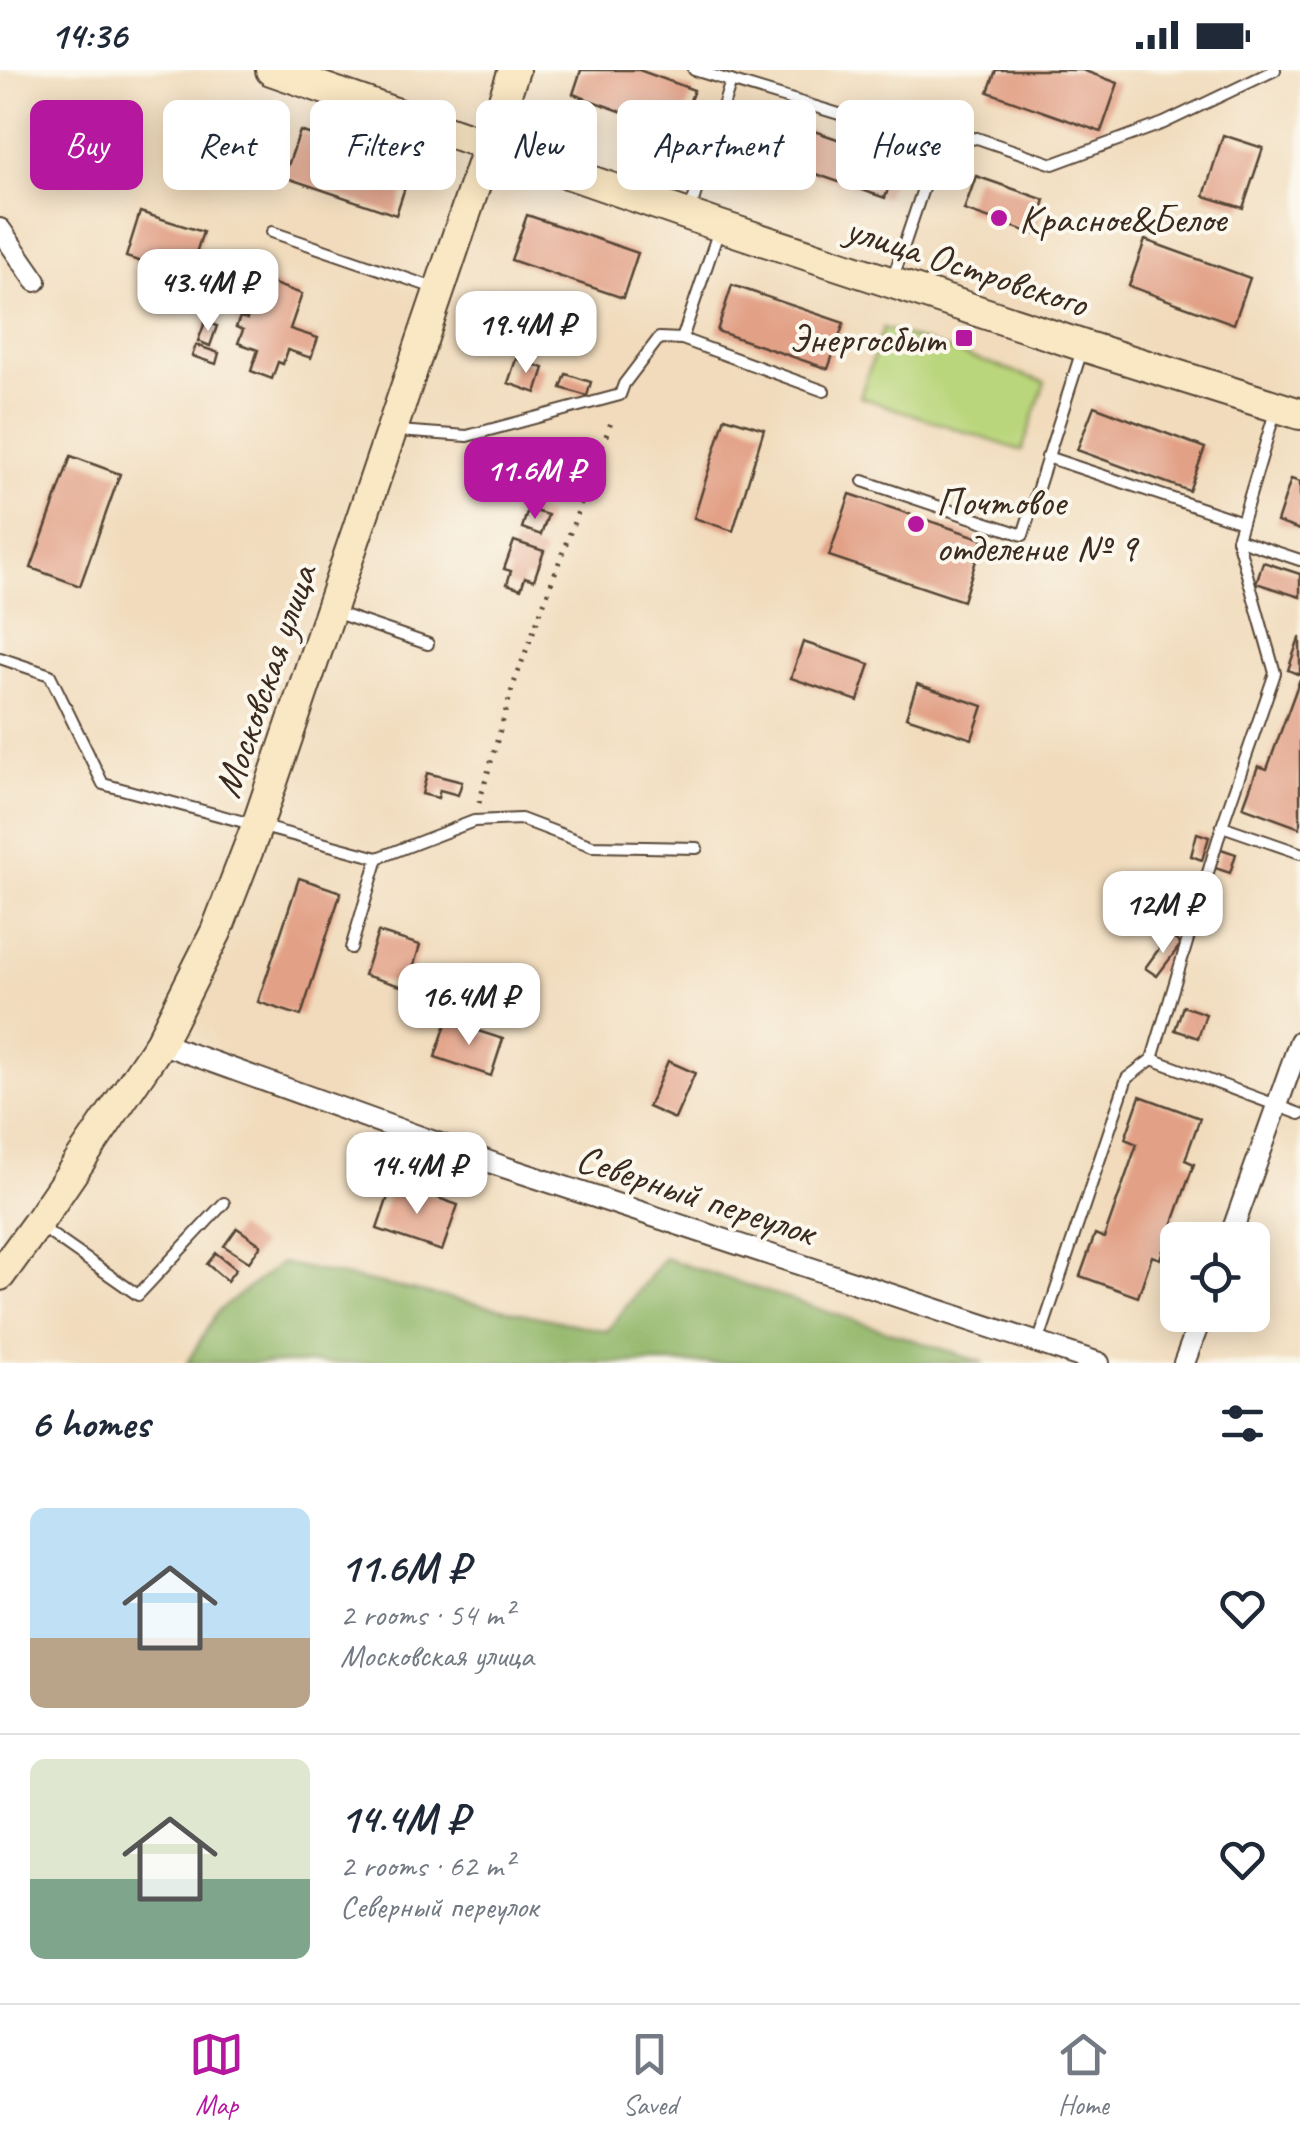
<!DOCTYPE html>
<meta charset="utf-8">
<style>
body{margin:0;font-family:Caveat,sans-serif;background:#f2f2f3;color:#1f2937;height:100vh;display:flex;flex-direction:column;font-size:38px;white-space:nowrap}
*{box-sizing:border-box;margin:0}
p{font-size:32px;color:#747a83}
.icon{flex:none;width:55px;height:55px;fill:none;stroke:currentColor;stroke-width:2;stroke-linecap:round;stroke-linejoin:round}
.map{position:relative;height:1293px;overflow:hidden}
.panel{display:flex;flex-direction:column;background:#fff;flex:1}
.panel>*{flex:none}
.guide{position:absolute;left:30px;top:30px;width:1240px;height:90px;display:flex;gap:20px}
.fabs{position:absolute;left:1160px;top:1152px;display:grid;gap:20px}
.fabs a{display:grid;place-items:center;width:110px;height:110px;border-radius:15px;background:#fff;box-shadow:0 5px 25px #0003;font-size:50px}
.price{position:absolute;translate:-50% -85px;padding:0 22px;border-radius:20px;background:#fff;color:#222;font-size:32px;line-height:65px;filter:drop-shadow(0 2px 5px #0008)}
.price::after{content:'';position:absolute;left:50%;top:60px;width:30px;height:22px;margin-left:-15px;background:inherit;clip-path:polygon(0 0,100% 0,50% 100%)}
.price.on{background:#b5179e;color:#fff}
ul{padding:0;list-style:none}
li{display:flex;align-items:center;gap:30px;height:250px;padding:0 30px}
li+li{border-top:2px solid #e0e1e3}
li span{display:grid;place-items:center;flex:none;width:280px;height:200px;border-radius:15px;color:#555}
li>.icon{margin-inline-start:auto}
span .icon{width:120px;height:120px;fill:#fffc;stroke-width:1}
li b{font-size:42px}
h2{display:flex;justify-content:space-between;align-items:center;height:120px;padding:0 30px;font-size:42px}
.tag{padding:0 35px;border-radius:15px;background:#fff;box-shadow:0 5px 25px #0003;font-size:35px;line-height:90px}
.tag.on{background:#b5179e;color:#fff}
.status{display:flex;justify-content:space-between;align-items:center;height:70px;padding:0 50px;background:#fff;direction:ltr}
.status svg{height:28px;fill:currentColor}
.tab-bar{display:flex;justify-content:space-around;align-items:center;height:140px;border-top:2px solid #e0e1e3;background:#fff;font-size:28px;color:#747a83}
.tab-bar a{display:grid;justify-items:center;gap:5px}
.tab-bar .on{color:#b5179e}
.map>svg:first-child{display:block}
</style>
<div class="status"><b>14:36</b><svg viewBox="0 0 49 12"><path d="M0 12V9h3v3zM5 12V6h3v6zM10 12V3h3v9zM15 12V0h3v12zM26 1h20v11H26zM47 4h2v5h-2z"/></svg></div>
<div class="map">
<svg width="1300" height="1293" viewBox="0 0 1300 1293">
<rect width="100%" height="100%" fill="#fbf7ec"/>
<filter id="ink" filterUnits="userSpaceOnUse"><feTurbulence type="fractalNoise" baseFrequency=".01" numOctaves="2"/><feDisplacementMap in="SourceGraphic" scale="20" xChannelSelector="R" yChannelSelector="G"/><feConvolveMatrix kernelMatrix="1 2 1 2 8 2 1 2 1" color-interpolation-filters="sRGB"/></filter>
<filter id="wash" filterUnits="userSpaceOnUse"><feTurbulence type="fractalNoise" baseFrequency=".0048" numOctaves="4" result="noise"/><feDisplacementMap in="SourceGraphic" scale="40" xChannelSelector="R" yChannelSelector="G"/><feGaussianBlur stdDeviation="2.25" result="paint"/><feColorMatrix in="noise" values="0 0 0 0 0 0 0 0 0 0 0 0 0 0 0 0 0 1.4 0 .05"/><feComposite in="paint" operator="in"/></filter>
<g filter="url(#wash)">
<rect width="100%" height="100%" fill="#f1dbbc"/>
<polygon fill="#bad67b" stroke="#7a804c" stroke-width="2.5" points="883,258 1045,312 1022,381 860,327"/>
<polygon fill="#93b76b" stroke="#677044" stroke-width="2.5" points="664,1188 984,1293 187,1293 217,1242 281,1193 607,1261"/>
<g id="blocks">
<g fill="#e2a187">
<polygon points="581,0 639,0 694,20 678,62 573,24"/>
<polygon points="996,0 1082,0 1118,13 1101,62 988,22"/>
<polygon points="788,52 898,90 885,128 775,90"/>
<polygon points="300,61 411,99 396,145 284,107"/>
<polygon points="1223,65 1263,78 1243,138 1204,126"/>
<polygon points="976,106 1045,130 1034,164 964,140"/>
<polygon points="140,142 203,162 188,207 126,187"/>
<polygon points="527,145 638,183 623,228 511,190"/>
<polygon points="1145,170 1250,208 1234,254 1129,216"/>
<polygon points="260,209 302,224 290,259 318,268 311,288 288,280 283,294 278,292 272,309 251,301 258,280 238,273 243,260 236,257 240,247 247,249"/>
<polygon points="732,215 844,253 828,299 717,261"/>
<polygon points="205,252 217,256 210,276 198,271"/>
<polygon points="196,275 219,283 216,294 192,286"/>
<polygon points="516,289 544,298 536,323 508,313"/>
<polygon points="566,304 591,312 587,326 561,318"/>
<polygon points="1094,336 1205,378 1189,421 1077,380"/>
<polygon points="725,347 764,359 733,461 694,448"/>
<polygon points="71,386 120,404 80,516 31,498"/>
<polygon points="537,397 561,406 556,421 531,412"/>
<polygon points="1291,409 1300,412 1300,460 1277,452"/>
<polygon points="850,424 983,469 963,531 829,486"/>
<polygon points="528,439 548,445 541,465 522,458"/>
<polygon points="514,471 544,481 534,510 525,507 521,519 507,514 511,501 504,499"/>
<polygon points="1263,492 1300,504 1300,527 1256,513"/>
<polygon points="1299,568 1300,568 1300,605 1288,600"/>
<polygon points="803,572 870,594 858,631 791,608"/>
<polygon points="1300,609 1300,758 1243,737 1258,696 1267,699"/>
<polygon points="917,614 983,636 972,669 906,647"/>
<polygon points="427,703 462,712 458,725 440,720 438,728 422,724"/>
<polygon points="1197,763 1209,767 1202,790 1191,786"/>
<polygon points="1221,779 1236,784 1230,803 1215,798"/>
<polygon points="299,808 341,822 301,946 258,932"/>
<polygon points="378,862 420,875 407,918 364,905"/>
<polygon points="1169,865 1181,874 1157,906 1145,898"/>
<polygon points="1183,936 1206,944 1198,968 1175,960"/>
<polygon points="447,951 503,969 491,1006 435,987"/>
<polygon points="668,991 695,1003 675,1049 648,1037"/>
<polygon points="1140,1026 1200,1048 1185,1090 1194,1094 1160,1189 1152,1186 1138,1227 1080,1206 1095,1164 1104,1168 1137,1074 1125,1069"/>
<polygon points="393,1112 458,1135 442,1181 377,1159"/>
<polygon points="237,1158 261,1175 249,1192 224,1176"/>
<polygon points="216,1183 236,1199 227,1211 207,1194"/>
</g>
</g>
</g>
<g filter="url(#ink)">
<use href="#blocks" fill-opacity="0" stroke="#564536" stroke-width="2.5"/>
<g fill="none" stroke-linecap="round" stroke-linejoin="round">
<g stroke="#564536" stroke-width="14">
<g id="lane">
<polyline points="694,0 938,74 977,68 1053,94 1164,53 1275,0"/>
<polyline points="689,144 731,11"/>
<polyline points="272,162 437,219"/>
<polyline points="892,211 938,74"/>
<polyline points="682,269 824,321"/>
<polyline points="1275,342 1237,469 1275,603 1222,756 1300,783"/>
<polyline points="398,361 467,366 620,325 624,314 659,268 682,269 720,157"/>
<polyline points="1047,387 1242,452"/>
<polyline points="863,411 1023,465 1083,277"/>
<polyline points="1237,469 1300,490"/>
<polyline points="334,542 428,574"/>
<polyline points="0,588 50,605 103,714 378,788 474,751 521,749 592,776 697,778"/>
<polyline points="351,878 378,788"/>
<polyline points="1152,989 1300,1044"/>
<polyline points="38,1155 138,1225 224,1133"/>
<polyline points="1038,1273 1127,1008 1152,989 1222,756"/>
</g>
</g>
<g stroke="#564536" stroke-width="24">
<g id="street">
<polyline points="0,159 36,211"/>
<polyline points="160,973 501,1096 1099,1293"/>
<polyline points="1229,1170 1300,971"/>
<polyline points="1184,1293 1202,1245"/>
</g>
</g>
<g stroke="#564536" stroke-width="34">
<g id="secondary">
<polyline points="271,0 720,156 1084,276 1300,344"/>
<polyline points="0,1205 37,1154 160,973 216,862 257,756 514,0"/>
</g>
</g>
<polyline stroke="#564536" stroke-width="5" stroke-dasharray="2.5 8" stroke-linecap="butt" points="479,733 513,616 613,347"/>
<use href="#lane" stroke="#fff" stroke-width="10"/>
<use href="#street" stroke="#fff" stroke-width="20"/>
<use href="#secondary" stroke="#fae7c3" stroke-width="30"/>
</g>
</g>
<g fill="#b5179e" stroke="#fbf7ec" stroke-width="4">
<circle cx="999" cy="148" r="10"/>
<rect x="954" y="258" width="20" height="20" rx="5"/>
<circle cx="916" cy="454" r="10"/>
</g>
<g text-anchor="middle" stroke-width="8" stroke-linejoin="round" paint-order="stroke">
<g font-size="40" fill="#3b2a1e" stroke="#fbf7ec" text-anchor="start">
<text x="1019" y="162">Красное&amp;Белое</text>
<text x="944" y="282" text-anchor="end">Энергосбыт</text>
<text x="936" y="445">Почтовое<tspan x="936" dy="46">отделение № 9</tspan></text>
</g>
<g font-size="40" fill="#3b2a1e" stroke="#fbf7ec">
<text transform="translate(967 195) rotate(18)" y="14">улица Островского</text>
<text transform="translate(264 611) rotate(-71)" y="14">Московская улица</text>
<text transform="translate(696 1124) rotate(18)" y="14">Северный переулок</text>
</g>
</g>
</svg>
<div class="fabs">
<a><svg class="icon" aria-label="locate" viewBox="0 0 24 24"><circle cx="12" cy="12" r="6"/><path d="M12 2v4M12 18v4M2 12h4M18 12h4"/></svg></a>
</div>
<b class="price" style="left:208px;top:264px">43.4M ₽</b>
<b class="price" style="left:526px;top:306px">19.4M ₽</b>
<b class="price on" style="left:535px;top:452px">11.6M ₽</b>
<b class="price" style="left:1163px;top:886px">12M ₽</b>
<b class="price" style="left:469px;top:978px">16.4M ₽</b>
<b class="price" style="left:417px;top:1147px">14.4M ₽</b>
<div class="guide">
<a class="tag on">Buy</a>
<a class="tag">Rent</a>
<a class="tag">Filters</a>
<a class="tag">New</a>
<a class="tag">Apartment</a>
<a class="tag">House</a>
</div>
</div>
<section class="panel">
<h2>6 homes<svg class="icon" aria-label="filters" viewBox="0 0 24 24"><path d="M4 7h16M4 17h16"/><circle cx="9" cy="7" r="2"/><circle cx="15" cy="17" r="2"/></svg></h2>
<ul>
<li><span style="background:linear-gradient(#bfe0f5 65%,#b9a48a 0)"><svg class="icon" aria-label="home" viewBox="0 0 24 24"><path d="M3 11l9-7 9 7M6 9v11h12V9"/></svg></span><div><b>11.6M ₽</b><p>2 rooms · 54 m²</p><p>Московская улица</p></div><svg class="icon" aria-label="heart" viewBox="0 0 24 24"><path d="M12 20l-8-8c-3-5 5-10 8-4 3-6 11-1 8 4z"/></svg></li>
<li><span style="background:linear-gradient(#dfe7d0 60%,#7fa58c 0)"><svg class="icon" aria-label="home" viewBox="0 0 24 24"><path d="M3 11l9-7 9 7M6 9v11h12V9"/></svg></span><div><b>14.4M ₽</b><p>2 rooms · 62 m²</p><p>Северный переулок</p></div><svg class="icon" aria-label="heart" viewBox="0 0 24 24"><path d="M12 20l-8-8c-3-5 5-10 8-4 3-6 11-1 8 4z"/></svg></li>
</ul>
</section>
<nav class="tab-bar">
<a class="on"><svg class="icon" aria-label="map" viewBox="0 0 24 24"><path d="M3 6l6-2 6 2 6-2v14l-6 2-6-2-6 2zM9 4v14M15 6v14"/></svg>Map</a>
<a><svg class="icon" aria-label="saved" viewBox="0 0 24 24"><path d="M7 4h10v16l-5-4-5 4z"/></svg>Saved</a>
<a><svg class="icon" aria-label="home" viewBox="0 0 24 24"><path d="M3 11l9-7 9 7M6 9v11h12V9"/></svg>Home</a>
</nav>
